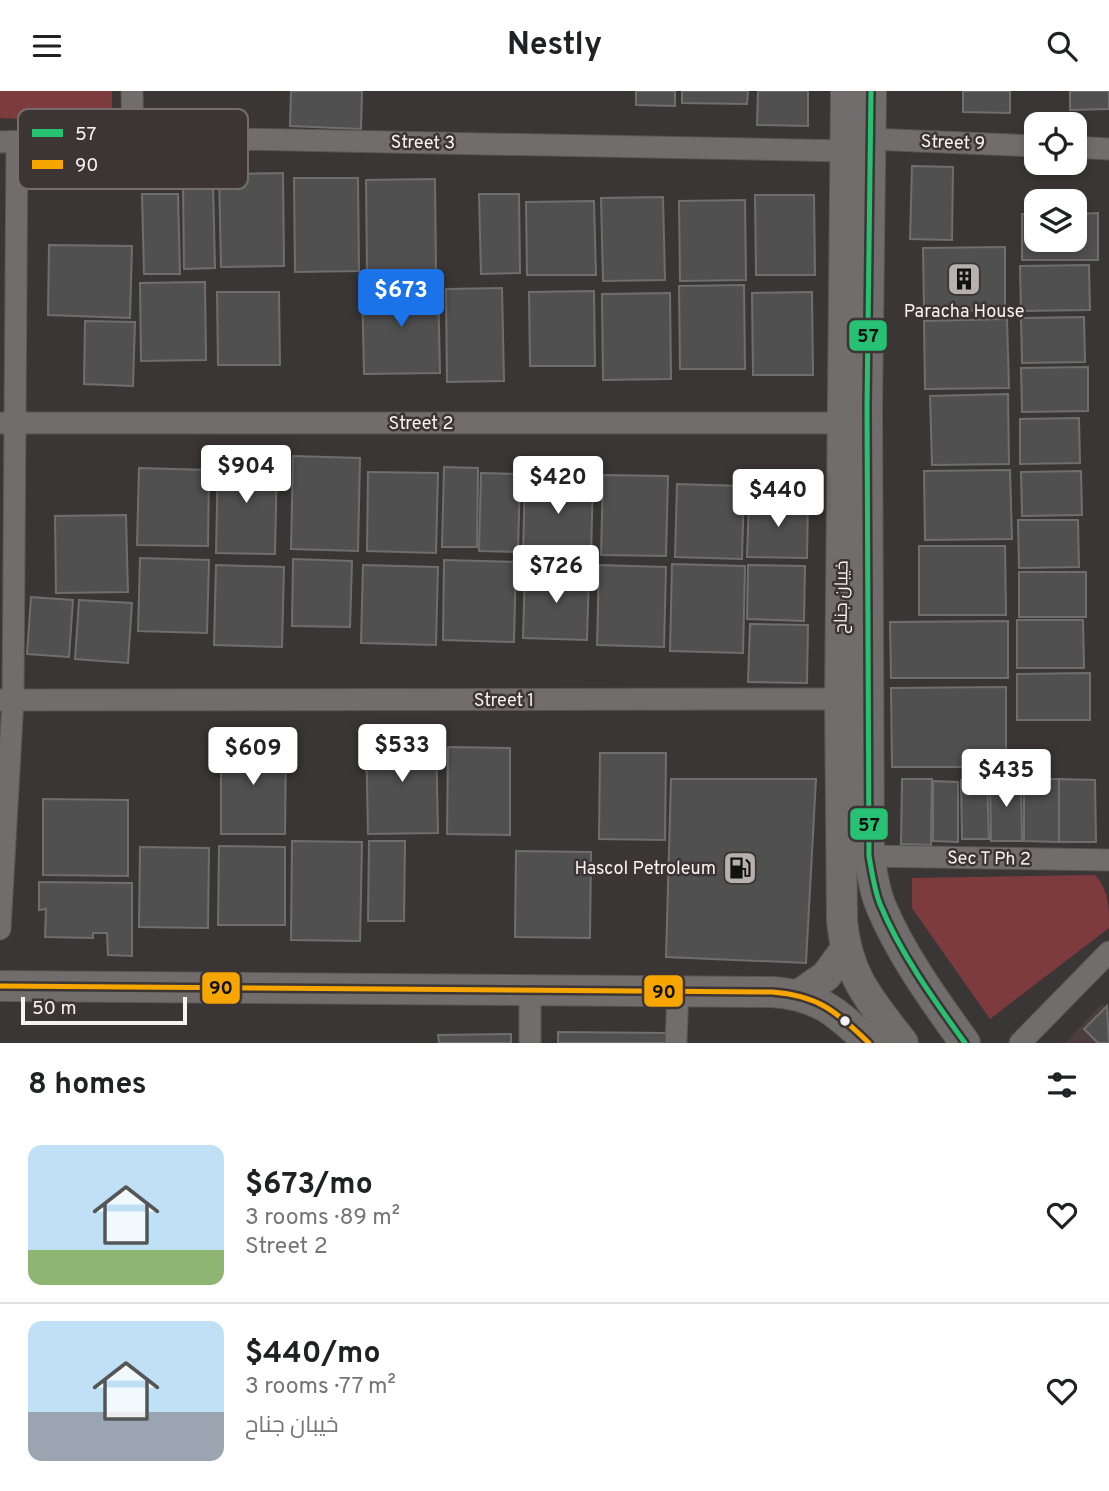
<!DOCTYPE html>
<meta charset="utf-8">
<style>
body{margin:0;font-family:Overpass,Cairo,sans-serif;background:#f6f6f6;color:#202124;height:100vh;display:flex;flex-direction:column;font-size:26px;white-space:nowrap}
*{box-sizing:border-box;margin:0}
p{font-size:23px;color:#757577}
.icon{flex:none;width:38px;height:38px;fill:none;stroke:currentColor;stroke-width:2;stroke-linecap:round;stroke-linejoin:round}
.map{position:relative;height:952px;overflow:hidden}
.details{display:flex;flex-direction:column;background:#fff;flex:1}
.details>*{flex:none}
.controls{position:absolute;left:1024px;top:21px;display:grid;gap:14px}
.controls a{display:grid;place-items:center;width:63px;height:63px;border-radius:14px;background:#fff;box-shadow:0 4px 10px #0003;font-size:35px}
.scale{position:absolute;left:21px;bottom:18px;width:166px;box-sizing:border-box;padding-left:7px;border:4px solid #f8f2f2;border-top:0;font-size:19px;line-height:24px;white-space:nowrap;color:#f8f2f2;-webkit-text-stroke:5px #3d3434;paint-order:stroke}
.price{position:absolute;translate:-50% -60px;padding:0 16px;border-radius:7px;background:#fff;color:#222;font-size:23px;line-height:46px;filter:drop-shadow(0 2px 4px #0008)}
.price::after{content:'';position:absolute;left:50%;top:42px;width:21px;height:16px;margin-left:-10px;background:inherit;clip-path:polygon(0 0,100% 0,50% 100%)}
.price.selected{background:#1a73e8;color:#fff}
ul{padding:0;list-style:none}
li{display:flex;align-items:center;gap:21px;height:175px;padding:0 28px}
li+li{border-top:2px solid #e0e0e0}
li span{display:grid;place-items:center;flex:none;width:196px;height:140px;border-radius:14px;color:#555}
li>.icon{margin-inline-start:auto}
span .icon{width:84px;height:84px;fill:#fffc;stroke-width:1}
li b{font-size:30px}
h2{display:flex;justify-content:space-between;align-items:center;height:84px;padding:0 28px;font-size:30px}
header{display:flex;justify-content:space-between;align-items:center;height:91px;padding:0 28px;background:#fff;font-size:32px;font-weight:700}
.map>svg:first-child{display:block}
</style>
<header><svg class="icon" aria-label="menu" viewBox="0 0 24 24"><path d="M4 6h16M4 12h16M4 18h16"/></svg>Nestly<svg class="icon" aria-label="search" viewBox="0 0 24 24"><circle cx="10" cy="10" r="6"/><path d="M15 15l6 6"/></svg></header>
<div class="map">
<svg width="1109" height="952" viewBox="0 0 1109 952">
<rect width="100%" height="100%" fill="#3b3636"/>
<polygon fill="#4b3d3d" points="1102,913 1109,920 1109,952 1065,952"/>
<g fill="#7e3b3e">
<polygon points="0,0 112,0 112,32 0,27"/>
<path d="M 1095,784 C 1109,800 1109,815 1109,837 L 990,928 L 912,817 L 912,787 Z"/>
</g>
<g fill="#515050" stroke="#6f6e6f" stroke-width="2">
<polygon points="291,0 362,0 361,38 290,35"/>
<polygon points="636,0 675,0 675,15 636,14"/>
<polygon points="682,0 748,0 747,13 682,12"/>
<polygon points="758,0 808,0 808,35 757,34"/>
<polygon points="963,0 1010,0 1010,22 963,21"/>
<polygon points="1070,0 1109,0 1109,18 1070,19"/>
<polygon points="912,75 953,76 952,149 910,148"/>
<polygon points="283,82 284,175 221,176 219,83"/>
<polygon points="294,87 358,87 359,180 295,181"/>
<polygon points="435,88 436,181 367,182 366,89"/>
<polygon points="183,91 213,91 215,177 184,178"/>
<polygon points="142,103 178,103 180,183 144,183"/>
<polygon points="479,103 519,103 520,182 481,183"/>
<polygon points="755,104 814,104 815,184 756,184"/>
<polygon points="663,106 665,189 603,190 601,107"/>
<polygon points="745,109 746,189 680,190 679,110"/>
<polygon points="594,110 596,184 527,184 526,111"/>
<polygon points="1098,122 1098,169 1022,169 1022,123 1036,123 1036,149 1074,149 1074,123"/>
<polygon points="49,154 132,155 130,227 48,224"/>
<polygon points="1005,156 1005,219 924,220 923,157"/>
<polygon points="1089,174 1090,219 1021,220 1020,175"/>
<polygon points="205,191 206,269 141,270 140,192"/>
<polygon points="438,192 440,282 364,283 362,193"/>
<polygon points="744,194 745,278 680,278 679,195"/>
<polygon points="502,197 504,290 447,291 446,198"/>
<polygon points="594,200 595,275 530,275 529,201"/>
<polygon points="217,201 279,201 280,274 218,274"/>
<polygon points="812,201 813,284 753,284 752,202"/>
<polygon points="670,202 671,288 603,289 602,203"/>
<polygon points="1084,226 1085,271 1022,272 1021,227"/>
<polygon points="1007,228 1009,297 925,298 924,230"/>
<polygon points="85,230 135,231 133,295 84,293"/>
<polygon points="1088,276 1088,320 1022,321 1021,277"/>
<polygon points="1008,303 1009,373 932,374 930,305"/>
<polygon points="1079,327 1080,372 1020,373 1020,328"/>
<polygon points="293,365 360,367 358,460 291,458"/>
<polygon points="218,366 277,367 275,463 216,462"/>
<polygon points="444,376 478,377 477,456 442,456"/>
<polygon points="139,377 209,379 208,455 137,454"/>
<polygon points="1010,379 1012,448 925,449 924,380"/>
<polygon points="1081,380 1082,424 1022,425 1021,381"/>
<polygon points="368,381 438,382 436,462 367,460"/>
<polygon points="481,382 520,383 518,461 479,460"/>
<polygon points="525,384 593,386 591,466 523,464"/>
<polygon points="603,384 668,385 666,465 601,464"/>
<polygon points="677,393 744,395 742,468 675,466"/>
<polygon points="749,408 808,410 807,467 747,466"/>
<polygon points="126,424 128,501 56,502 55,425"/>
<polygon points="1018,429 1078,429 1079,476 1019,477"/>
<polygon points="919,455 1005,455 1006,524 919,524"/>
<polygon points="140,467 209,469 207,542 138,540"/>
<polygon points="293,468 352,470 350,536 292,535"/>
<polygon points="444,469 516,471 514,551 443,549"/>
<polygon points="672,473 745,475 743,562 670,560"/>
<polygon points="216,474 284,476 282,556 214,554"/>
<polygon points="363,474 438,476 436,554 361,552"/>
<polygon points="599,474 666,476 664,556 597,554"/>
<polygon points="748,474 805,475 804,530 747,528"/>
<polygon points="525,480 589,482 587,549 523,547"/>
<rect x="1019" y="481" width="67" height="45"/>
<polygon points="31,506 73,509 69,566 27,563"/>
<polygon points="79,509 132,512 128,572 75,568"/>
<polygon points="1017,529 1083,529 1084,577 1017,577"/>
<polygon points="1008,530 1008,587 891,587 890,531"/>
<polygon points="750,533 808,534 807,592 748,591"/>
<polygon points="1090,582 1090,629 1017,629 1017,583"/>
<polygon points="1006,596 1006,676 892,676 891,597"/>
<polygon points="436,643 438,742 368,743 366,644"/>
<polygon points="221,650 286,650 285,743 221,743"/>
<polygon points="448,656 510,657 510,744 447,743"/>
<polygon points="600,662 666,662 665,749 599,748"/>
<polygon points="1021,686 1022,750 991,750 990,687"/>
<polygon points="671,688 816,688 806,872 666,866"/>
<polygon points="902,688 932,688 931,754 901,753"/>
<polygon points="987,688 989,748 962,748 961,689"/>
<polygon points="1024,688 1059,688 1059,751 1024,750"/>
<polygon points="1059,688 1095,689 1096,751 1059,751"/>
<polygon points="933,690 958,691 958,751 933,750"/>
<polygon points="43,708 128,709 128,785 43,784"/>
<polygon points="292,750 362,751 360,850 291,849"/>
<polygon points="369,750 405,750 404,830 368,830"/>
<polygon points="219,755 285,756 285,834 218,834"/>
<polygon points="140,756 209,757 208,837 139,836"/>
<polygon points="516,760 591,761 590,847 515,846"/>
<polygon points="39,791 132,792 132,865 108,864 107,842 93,842 93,847 45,846 46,818 39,819"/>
<polygon points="1107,915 1109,952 1098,952 1084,938"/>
<polygon points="558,941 666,942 666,952 558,952"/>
<polygon points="511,943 511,952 439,952 438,944"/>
</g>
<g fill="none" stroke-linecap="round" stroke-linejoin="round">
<g stroke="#5a5555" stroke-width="23">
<g id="street">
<polyline points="132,0 133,46"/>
<polyline points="870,48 1036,55"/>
<polyline points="0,51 133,46 847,60"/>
<polyline points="1074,56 1109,58"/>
<polyline points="0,332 843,332"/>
<polyline points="0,609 840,608"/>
<polyline points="869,765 1109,769"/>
<polyline points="0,838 13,609 17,51"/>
<polyline points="530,901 530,952"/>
<polyline points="676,952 678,899"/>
<polyline points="1020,952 1109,861"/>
</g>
</g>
<g stroke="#5a5555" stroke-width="32">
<g id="secondary">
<path d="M 846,0 L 840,608 L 842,829 C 847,885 870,909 903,952"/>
<path d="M 871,0 L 867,316 L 869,765 C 872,781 874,798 880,813 C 900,862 934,909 965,952"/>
<path d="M 0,895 L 772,901 C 818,904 837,921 869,952"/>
<polyline points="800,903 826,885 845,859"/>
</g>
</g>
<use href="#street" stroke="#716d6d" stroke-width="21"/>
<use href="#secondary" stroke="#716d6d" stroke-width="30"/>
<g stroke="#3d3434" stroke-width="10">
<path id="bus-1" d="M 871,0 L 867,316 L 869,765 C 872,781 874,798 880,813 C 900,862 934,909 965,952"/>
</g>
<g stroke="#3d3434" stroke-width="10">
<path id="bus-2" d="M 0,895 L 772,901 C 818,904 837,921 869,952"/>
</g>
<use href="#bus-1" stroke="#26c172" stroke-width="5"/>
<use href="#bus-2" stroke="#f7a600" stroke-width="5"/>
</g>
<defs>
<g id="building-square" transform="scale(1.75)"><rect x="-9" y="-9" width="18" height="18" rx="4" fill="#b6b0b0" stroke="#3d3434"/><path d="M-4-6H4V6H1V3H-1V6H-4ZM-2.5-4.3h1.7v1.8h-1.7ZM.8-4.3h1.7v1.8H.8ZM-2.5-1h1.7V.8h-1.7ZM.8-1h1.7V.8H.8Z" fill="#111"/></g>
<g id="fuel-square" transform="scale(1.75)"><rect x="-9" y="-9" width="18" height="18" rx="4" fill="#b6b0b0" stroke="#3d3434"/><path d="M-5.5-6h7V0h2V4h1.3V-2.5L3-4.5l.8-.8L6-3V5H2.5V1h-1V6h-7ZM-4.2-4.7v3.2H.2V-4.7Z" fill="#111"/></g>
</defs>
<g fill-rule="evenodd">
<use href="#building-square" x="964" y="188"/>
<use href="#fuel-square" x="740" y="777"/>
</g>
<circle fill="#f8f2f2" stroke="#3d3434" stroke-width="2.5" cx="845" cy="930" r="6"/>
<g text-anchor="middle" stroke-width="5" stroke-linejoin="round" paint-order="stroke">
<g font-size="18" fill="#f8f2f2" stroke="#3d3434">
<text transform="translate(423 51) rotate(1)" y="6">Street 3</text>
<text transform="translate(953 51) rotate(2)" y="6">Street 9</text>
<text x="421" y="338">Street 2</text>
<text transform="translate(841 506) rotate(-89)" y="6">خیبان جناح</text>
<text x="504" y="615">Street 1</text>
<text transform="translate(989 767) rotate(1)" y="6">Sec T Ph 2</text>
</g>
<g font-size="18" fill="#f8f2f2" stroke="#3d3434">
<text x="964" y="226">Paracha House</text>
<text x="716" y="783" text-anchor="end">Hascol Petroleum</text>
</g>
</g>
<rect x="18" y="18" width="230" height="80" rx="10" fill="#3d3434" stroke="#756d6d" stroke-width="2"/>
<rect x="32" y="38" width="31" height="8" fill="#26c172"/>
<rect x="32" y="69" width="31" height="9" fill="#f7a600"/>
<g font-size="19" fill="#f8f2f2">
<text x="75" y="49">57</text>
<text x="75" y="80">90</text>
</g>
<g stroke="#3d3434" stroke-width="2.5">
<rect x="848" y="228" width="40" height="33" rx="7" fill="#26c172"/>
<rect x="849" y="716" width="40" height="34" rx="7" fill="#26c172"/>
<rect x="201" y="880" width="40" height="34" rx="7" fill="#f7a600"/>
<rect x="643" y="883" width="41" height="34" rx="7" fill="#f7a600"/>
</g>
<g font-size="19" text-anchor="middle" font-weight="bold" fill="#111">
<text x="868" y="251">57</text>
<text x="869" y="740">57</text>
<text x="221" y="903">90</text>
<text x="664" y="907">90</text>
</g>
</svg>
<div class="controls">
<a><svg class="icon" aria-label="locate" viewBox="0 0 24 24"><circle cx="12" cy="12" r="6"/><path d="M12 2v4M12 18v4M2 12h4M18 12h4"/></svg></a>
<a><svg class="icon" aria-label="layers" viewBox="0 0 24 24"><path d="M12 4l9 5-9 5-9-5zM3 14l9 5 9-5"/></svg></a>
</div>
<div class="scale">50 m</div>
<b class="price selected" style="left:401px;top:238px">$673</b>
<b class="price" style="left:246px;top:414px">$904</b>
<b class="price" style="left:558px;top:425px">$420</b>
<b class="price" style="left:778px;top:438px">$440</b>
<b class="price" style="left:556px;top:514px">$726</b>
<b class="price" style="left:402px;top:693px">$533</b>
<b class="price" style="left:253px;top:696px">$609</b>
<b class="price" style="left:1006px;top:718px">$435</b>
</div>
<section class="details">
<h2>8 homes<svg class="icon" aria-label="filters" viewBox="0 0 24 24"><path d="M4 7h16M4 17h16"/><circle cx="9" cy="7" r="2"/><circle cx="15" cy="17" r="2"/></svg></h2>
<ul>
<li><span style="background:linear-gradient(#bfe0f5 75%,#8fb573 0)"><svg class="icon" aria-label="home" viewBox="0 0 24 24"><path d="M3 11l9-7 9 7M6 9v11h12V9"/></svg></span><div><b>$673/mo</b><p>3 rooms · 89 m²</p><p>Street 2</p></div><svg class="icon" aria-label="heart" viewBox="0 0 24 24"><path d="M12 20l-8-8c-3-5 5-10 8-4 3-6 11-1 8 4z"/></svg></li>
<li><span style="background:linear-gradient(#bfe0f5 65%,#9aa5b1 0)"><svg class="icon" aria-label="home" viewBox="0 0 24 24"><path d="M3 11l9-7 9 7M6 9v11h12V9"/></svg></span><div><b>$440/mo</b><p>3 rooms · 77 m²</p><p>خیبان جناح</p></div><svg class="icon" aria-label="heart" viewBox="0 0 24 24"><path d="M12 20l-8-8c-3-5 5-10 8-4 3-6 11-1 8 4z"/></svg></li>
</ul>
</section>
